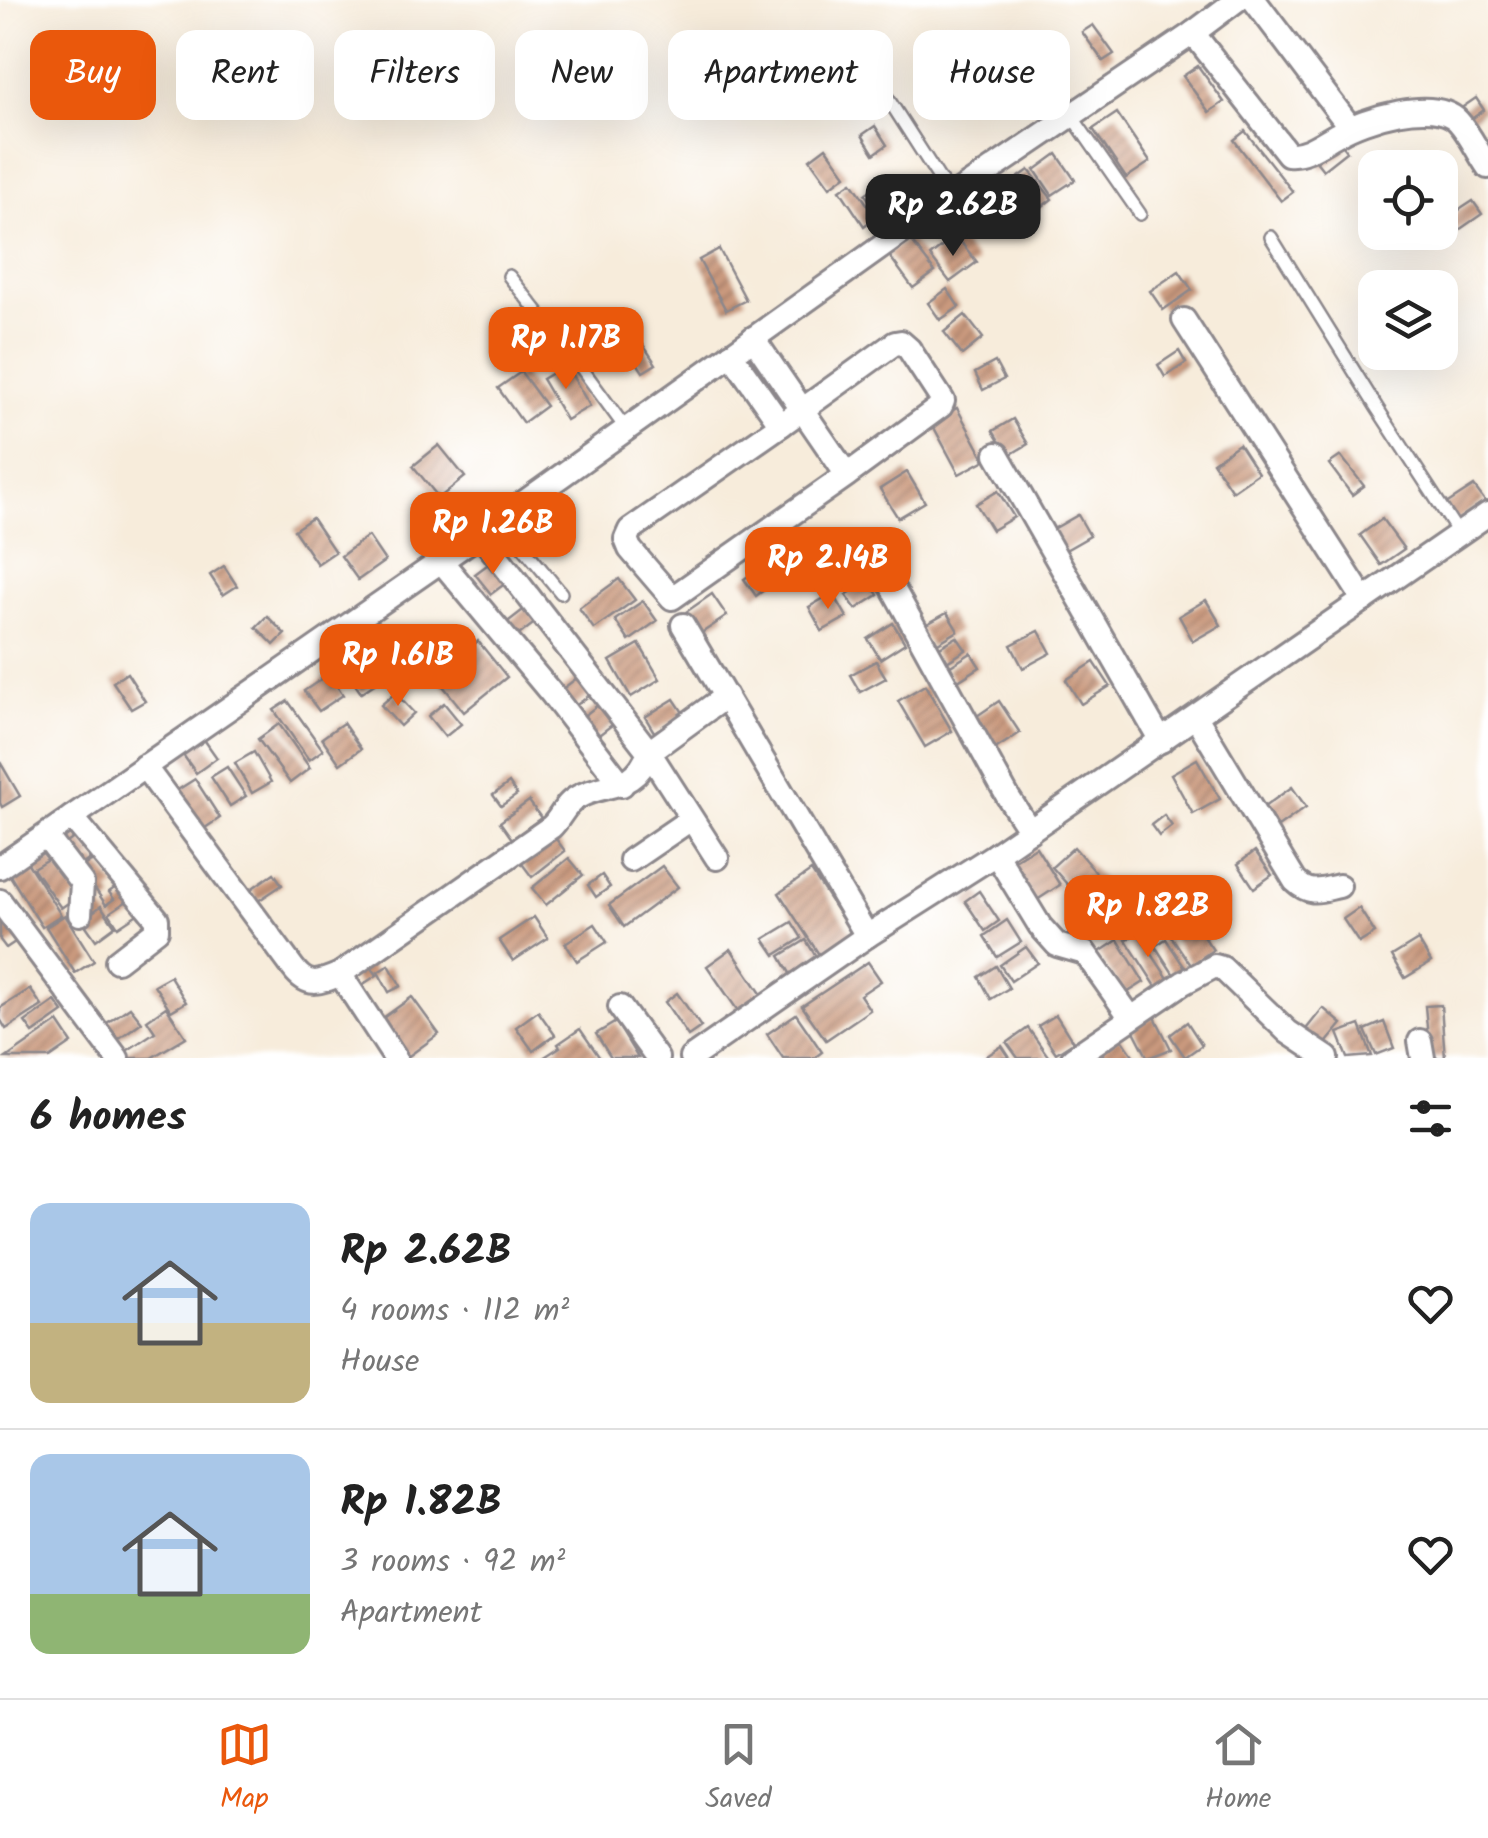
<!DOCTYPE html>
<meta charset="utf-8">
<style>
body{margin:0;font-family:Kalam,sans-serif;background:#f6f6f6;color:#222;height:100vh;display:flex;flex-direction:column;font-size:38px;white-space:nowrap}
*{box-sizing:border-box;margin:0}
p{font-size:32px;color:#767676}
.icon{flex:none;width:55px;height:55px;fill:none;stroke:currentColor;stroke-width:2;stroke-linecap:round;stroke-linejoin:round}
.map{position:relative;height:1058px;overflow:hidden}
.panel{display:flex;flex-direction:column;background:#fff;flex:1}
.panel>*{flex:none}
.guide{position:absolute;left:30px;top:30px;width:1430px;height:90px;display:flex;gap:20px}
.fabs{position:absolute;left:1358px;top:150px;display:grid;gap:20px}
.fabs a{display:grid;place-items:center;width:100px;height:100px;border-radius:20px;background:#fff;box-shadow:0 10px 40px #0002;font-size:50px}
.price{position:absolute;translate:-50% -85px;padding:0 22px;border-radius:20px;background:#ea580c;color:#fff;font-size:32px;line-height:65px;filter:drop-shadow(0 2px 5px #0008)}
.price::after{content:'';position:absolute;left:50%;top:60px;width:30px;height:22px;margin-left:-15px;background:inherit;clip-path:polygon(0 0,100% 0,50% 100%)}
.price.active{background:#222;color:#fff}
ul{padding:0;list-style:none}
li{display:flex;align-items:center;gap:30px;height:250px;padding:0 30px}
li+li{border-top:2px solid #e0e0e0}
li span{display:grid;place-items:center;flex:none;width:280px;height:200px;border-radius:20px;color:#555}
li>.icon{margin-inline-start:auto}
span .icon{width:120px;height:120px;fill:#fffc;stroke-width:1}
li b{font-size:42px}
h2{display:flex;justify-content:space-between;align-items:center;height:120px;padding:0 30px;font-size:42px}
.pill{padding:0 35px;border-radius:20px;background:#fff;box-shadow:0 10px 40px #0002;font-size:35px;line-height:90px}
.pill.active{background:#ea580c;color:#fff}
.menu{display:flex;justify-content:space-around;align-items:center;height:140px;border-top:2px solid #e0e0e0;background:#fff;font-size:28px;color:#767676}
.menu a{display:grid;justify-items:center;gap:5px}
.menu .active{color:#ea580c}
.map>svg:first-child{display:block}
</style>
<div class="map">
<svg width="1488" height="1058" viewBox="0 0 1488 1058">
<defs>
<pattern id="building-hatch" width="6" height="6" patternUnits="userSpaceOnUse" patternTransform="scale(2.5)"><rect width="6" height="6" fill="#ca9a7e"/><path d="M-1 1l2-2M0 6l6-6M5 7l2-2" fill="none" stroke="#a47d68"/></pattern>
</defs>
<rect width="100%" height="100%" fill="#fff"/>
<filter id="ink" filterUnits="userSpaceOnUse"><feTurbulence type="fractalNoise" baseFrequency=".01" numOctaves="2"/><feDisplacementMap in="SourceGraphic" scale="20" xChannelSelector="R" yChannelSelector="G"/><feConvolveMatrix kernelMatrix="1 2 1 2 8 2 1 2 1" color-interpolation-filters="sRGB"/></filter>
<filter id="wash" filterUnits="userSpaceOnUse"><feTurbulence type="fractalNoise" baseFrequency=".0048" numOctaves="4" result="noise"/><feDisplacementMap in="SourceGraphic" scale="40" xChannelSelector="R" yChannelSelector="G"/><feGaussianBlur stdDeviation="2.25" result="paint"/><feColorMatrix in="noise" values="0 0 0 0 0 0 0 0 0 0 0 0 0 0 0 0 0 1.4 0 .05"/><feComposite in="paint" operator="in"/></filter>
<g filter="url(#wash)">
<rect width="100%" height="100%" fill="#f7ecdb"/>
<g id="blocks">
<g fill="url(#building-hatch)">
<polygon points="1093,25 1114,54 1103,61 1082,32"/>
<polygon points="1198,66 1224,102 1209,112 1183,76"/>
<polygon points="1476,98 1484,110 1466,123 1457,111"/>
<polygon points="1117,113 1150,162 1126,178 1093,129"/>
<polygon points="875,126 887,145 874,154 862,135"/>
<polygon points="1245,131 1293,192 1281,201 1234,140"/>
<polygon points="1336,137 1347,151 1323,170 1312,156"/>
<polygon points="826,147 846,175 830,187 810,159"/>
<polygon points="1057,154 1075,180 1052,195 1035,170"/>
<polygon points="1029,170 1052,199 1035,212 1012,182"/>
<polygon points="885,180 901,202 880,216 865,194"/>
<polygon points="852,182 876,217 864,226 840,190"/>
<polygon points="1473,201 1482,214 1456,232 1447,218"/>
<polygon points="956,236 977,262 950,282 930,256"/>
<polygon points="909,238 935,272 913,288 888,254"/>
<polygon points="719,249 746,300 726,310 699,260"/>
<polygon points="1179,271 1192,290 1163,310 1150,291"/>
<polygon points="947,289 959,307 940,320 928,303"/>
<polygon points="965,315 983,338 962,355 944,332"/>
<polygon points="642,343 656,364 643,372 630,352"/>
<polygon points="1179,351 1186,363 1165,377 1158,365"/>
<polygon points="763,354 781,381 762,394 744,367"/>
<polygon points="995,362 1004,379 983,390 975,373"/>
<polygon points="566,365 590,406 566,420 542,379"/>
<polygon points="521,372 546,406 523,423 498,388"/>
<polygon points="957,408 985,460 959,474 931,422"/>
<polygon points="1013,419 1028,444 1008,456 993,431"/>
<polygon points="1239,444 1258,473 1232,491 1213,462"/>
<polygon points="439,445 465,477 439,498 413,466"/>
<polygon points="1341,456 1364,486 1352,495 1329,464"/>
<polygon points="907,472 925,502 898,518 880,489"/>
<polygon points="1474,486 1485,501 1454,522 1443,506"/>
<polygon points="998,491 1014,517 992,530 976,504"/>
<polygon points="1078,515 1090,536 1062,552 1050,531"/>
<polygon points="312,518 335,552 317,564 294,530"/>
<polygon points="1382,519 1404,549 1381,565 1360,535"/>
<polygon points="799,530 812,550 785,568 771,548"/>
<polygon points="368,536 385,561 358,580 341,556"/>
<polygon points="495,559 510,580 491,594 475,574"/>
<polygon points="764,565 776,581 756,596 744,579"/>
<polygon points="224,566 237,586 223,595 210,575"/>
<polygon points="619,579 635,600 594,629 579,608"/>
<polygon points="869,580 878,595 856,609 846,595"/>
<polygon points="833,593 847,617 822,631 809,607"/>
<polygon points="712,594 727,616 700,634 686,612"/>
<polygon points="1206,600 1221,625 1193,641 1179,616"/>
<polygon points="643,601 657,621 629,641 615,620"/>
<polygon points="527,607 537,621 515,638 505,624"/>
<polygon points="947,613 958,631 931,647 920,628"/>
<polygon points="267,616 285,634 274,645 256,627"/>
<polygon points="893,623 905,643 880,659 868,639"/>
<polygon points="1039,631 1051,653 1023,668 1011,645"/>
<polygon points="957,637 966,650 942,665 933,651"/>
<polygon points="478,641 507,677 464,712 435,676"/>
<polygon points="639,644 660,679 631,697 610,661"/>
<polygon points="363,651 382,679 361,693 342,665"/>
<polygon points="971,653 980,667 955,683 946,669"/>
<polygon points="876,661 886,678 860,692 850,675"/>
<polygon points="1094,662 1110,686 1081,704 1066,680"/>
<polygon points="127,673 145,701 131,709 113,682"/>
<polygon points="329,674 343,695 319,711 304,691"/>
<polygon points="581,675 594,692 570,710 557,693"/>
<polygon points="925,685 952,731 925,747 898,701"/>
<polygon points="395,693 414,713 400,726 381,705"/>
<polygon points="607,698 621,718 591,741 576,722"/>
<polygon points="674,699 684,714 654,732 645,717"/>
<polygon points="288,701 323,750 309,760 274,710"/>
<polygon points="999,701 1020,733 995,749 974,718"/>
<polygon points="444,703 461,724 445,737 428,716"/>
<polygon points="343,723 361,749 340,764 322,738"/>
<polygon points="279,724 310,768 290,783 258,739"/>
<polygon points="203,738 217,758 196,773 181,752"/>
<polygon points="254,752 271,782 252,793 235,763"/>
<polygon points="1197,759 1220,799 1193,814 1171,774"/>
<polygon points="0,762 20,796 2,807 0,803"/>
<polygon points="227,767 246,796 230,806 211,777"/>
<polygon points="195,779 220,818 202,830 176,791"/>
<polygon points="509,783 517,795 501,806 493,795"/>
<polygon points="1292,787 1306,807 1278,827 1264,807"/>
<polygon points="529,801 541,818 512,839 500,822"/>
<polygon points="1164,815 1172,826 1159,836 1151,825"/>
<polygon points="78,835 94,856 76,869 60,848"/>
<polygon points="553,835 565,851 532,877 520,861"/>
<polygon points="1036,847 1060,885 1034,902 1010,863"/>
<polygon points="1074,847 1103,881 1081,900 1052,867"/>
<polygon points="1255,851 1272,875 1254,888 1238,864"/>
<polygon points="22,854 61,915 42,927 4,866"/>
<polygon points="51,857 78,896 61,908 33,868"/>
<polygon points="95,858 116,887 109,892 114,899 106,905 81,868"/>
<polygon points="569,858 583,875 546,905 532,888"/>
<polygon points="662,866 678,887 624,927 609,905"/>
<polygon points="811,871 853,935 820,956 779,893"/>
<polygon points="274,873 282,885 258,901 251,889"/>
<polygon points="602,875 610,887 596,897 588,885"/>
<polygon points="1126,885 1152,906 1145,915 1119,894"/>
<polygon points="979,891 999,921 985,931 965,901"/>
<polygon points="133,897 142,911 118,927 109,913"/>
<polygon points="101,906 115,926 96,940 82,920"/>
<polygon points="1359,908 1375,933 1359,943 1343,919"/>
<polygon points="0,911 24,936 6,948 0,940"/>
<polygon points="1186,911 1213,950 1191,965 1164,926"/>
<polygon points="65,915 94,961 75,973 46,927"/>
<polygon points="534,917 548,938 513,961 499,940"/>
<polygon points="1007,920 1021,942 997,957 984,936"/>
<polygon points="792,922 802,938 775,955 764,939"/>
<polygon points="595,924 607,942 577,961 565,943"/>
<polygon points="1138,933 1169,980 1157,988 1126,940"/>
<polygon points="1166,939 1187,971 1176,978 1155,946"/>
<polygon points="806,940 818,960 791,975 780,956"/>
<polygon points="1118,940 1144,982 1125,994 1098,953"/>
<polygon points="1418,940 1431,962 1405,978 1392,956"/>
<polygon points="1026,947 1038,963 1011,981 1000,965"/>
<polygon points="731,949 762,995 738,1011 707,966"/>
<polygon points="366,960 377,975 359,987 349,972"/>
<polygon points="868,962 881,981 860,995 870,1010 826,1040 802,1006"/>
<polygon points="389,965 401,986 389,992 378,972"/>
<polygon points="996,966 1009,988 991,999 979,977"/>
<polygon points="170,976 186,1002 171,1011 154,985"/>
<polygon points="30,989 42,1006 6,1029 0,1019 0,1008"/>
<polygon points="677,993 701,1027 688,1036 665,1002"/>
<polygon points="412,997 439,1034 406,1058 376,1023"/>
<polygon points="55,1001 63,1012 33,1033 25,1022"/>
<polygon points="1441,1005 1445,1058 1430,1058 1425,1006"/>
<polygon points="130,1007 142,1022 115,1041 104,1025"/>
<polygon points="166,1007 186,1037 151,1058 116,1058 155,1032 147,1020"/>
<polygon points="1323,1008 1342,1024 1322,1048 1303,1033"/>
<polygon points="538,1011 555,1035 533,1051 516,1027"/>
<polygon points="796,1014 822,1052 814,1058 783,1058 767,1034"/>
<polygon points="1056,1015 1073,1042 1056,1053 1038,1026"/>
<polygon points="1154,1015 1171,1049 1148,1058 1132,1027"/>
<polygon points="58,1022 72,1043 50,1058 6,1058"/>
<polygon points="616,1022 638,1058 611,1058 596,1034"/>
<polygon points="1187,1022 1202,1045 1185,1057 1170,1035"/>
<polygon points="1384,1022 1394,1048 1376,1055 1365,1030"/>
<polygon points="1360,1025 1372,1056 1348,1058 1338,1033"/>
<polygon points="1028,1028 1048,1056 1046,1058 1018,1058 1007,1043"/>
<polygon points="580,1029 600,1058 543,1058 560,1047 558,1044"/>
<polygon points="1119,1035 1135,1058 1105,1058 1099,1049"/>
<polygon points="1002,1046 1010,1058 984,1058"/>
</g>
</g>
</g>
<g filter="url(#ink)">
<use href="#blocks" fill-opacity="0" stroke="#8c878b" stroke-width="2.5"/>
<g fill="none" stroke-linecap="round" stroke-linejoin="round">
<g stroke="#8c878b" stroke-width="16">
<g id="lane">
<polyline points="885,94 951,197"/>
<polyline points="1071,115 1140,214"/>
<polyline points="1271,237 1377,408 1459,534"/>
<polyline points="509,276 572,355 626,429"/>
<polyline points="500,519 561,593"/>
</g>
</g>
<g stroke="#8c878b" stroke-width="28">
<g id="street">
<polyline points="1254,0 1350,127"/>
<path d="M 1193,33 L 1288,154 C 1306,156 1323,142 1338,134 C 1363,119 1434,96 1458,121 C 1470,134 1478,153 1488,167"/>
<polyline points="1184,320 1364,600"/>
<polyline points="753,338 847,475 672,598 630,549 626,539 630,530 781,425 895,343 901,342 909,349 943,401 941,406 847,475"/>
<polyline points="731,354 781,425"/>
<polyline points="997,454 1161,741"/>
<polyline points="480,534 649,752 717,858"/>
<polyline points="441,561 552,694 622,785"/>
<polyline points="885,574 1008,797 1030,831"/>
<polyline points="683,625 867,936"/>
<path d="M 1196,717 L 1295,881 C 1311,896 1320,890 1339,886"/>
<path d="M 144,766 L 293,968 C 308,988 319,983 340,974 L 551,827 C 561,818 565,803 578,797 C 607,781 634,793 649,752 L 726,696"/>
<polyline points="72,817 157,919 157,930 117,961"/>
<polyline points="46,836 82,883 80,914"/>
<polyline points="996,854 1040,926 1057,945 1085,953 1131,1018"/>
<polyline points="631,860 691,819"/>
<polyline points="0,867 480,534 951,197 1193,33 1237,0"/>
<polyline points="0,901 117,1058"/>
<polyline points="340,974 395,1058"/>
<polyline points="620,1007 657,1058"/>
<polyline points="1420,1041 1423,1058"/>
<polyline points="691,1058 867,936 996,854 1488,514"/>
<polyline points="1073,1058 1183,983 1215,966 1222,968 1288,1032 1327,1058"/>
</g>
</g>
<use href="#lane" stroke="#fff" stroke-width="11"/>
<use href="#street" stroke="#fff" stroke-width="22"/>
</g>
</g>
</svg>
<div class="fabs">
<a><svg class="icon" aria-label="locate" viewBox="0 0 24 24"><circle cx="12" cy="12" r="6"/><path d="M12 2v4M12 18v4M2 12h4M18 12h4"/></svg></a>
<a><svg class="icon" aria-label="layers" viewBox="0 0 24 24"><path d="M12 4l9 5-9 5-9-5zM3 14l9 5 9-5"/></svg></a>
</div>
<b class="price active" style="left:953px;top:259px">Rp 2.62B</b>
<b class="price" style="left:566px;top:392px">Rp 1.17B</b>
<b class="price" style="left:493px;top:577px">Rp 1.26B</b>
<b class="price" style="left:828px;top:612px">Rp 2.14B</b>
<b class="price" style="left:398px;top:709px">Rp 1.61B</b>
<b class="price" style="left:1148px;top:960px">Rp 1.82B</b>
<div class="guide">
<a class="pill active">Buy</a>
<a class="pill">Rent</a>
<a class="pill">Filters</a>
<a class="pill">New</a>
<a class="pill">Apartment</a>
<a class="pill">House</a>
</div>
</div>
<section class="panel">
<h2>6 homes<svg class="icon" aria-label="filters" viewBox="0 0 24 24"><path d="M4 7h16M4 17h16"/><circle cx="9" cy="7" r="2"/><circle cx="15" cy="17" r="2"/></svg></h2>
<ul>
<li><span style="background:linear-gradient(#a9c7e8 60%,#c2b280 0)"><svg class="icon" aria-label="home" viewBox="0 0 24 24"><path d="M3 11l9-7 9 7M6 9v11h12V9"/></svg></span><div><b>Rp 2.62B</b><p>4 rooms · 112 m²</p><p>House</p></div><svg class="icon" aria-label="heart" viewBox="0 0 24 24"><path d="M12 20l-8-8c-3-5 5-10 8-4 3-6 11-1 8 4z"/></svg></li>
<li><span style="background:linear-gradient(#a9c7e8 70%,#8fb573 0)"><svg class="icon" aria-label="home" viewBox="0 0 24 24"><path d="M3 11l9-7 9 7M6 9v11h12V9"/></svg></span><div><b>Rp 1.82B</b><p>3 rooms · 92 m²</p><p>Apartment</p></div><svg class="icon" aria-label="heart" viewBox="0 0 24 24"><path d="M12 20l-8-8c-3-5 5-10 8-4 3-6 11-1 8 4z"/></svg></li>
</ul>
</section>
<nav class="menu">
<a class="active"><svg class="icon" aria-label="map" viewBox="0 0 24 24"><path d="M3 6l6-2 6 2 6-2v14l-6 2-6-2-6 2zM9 4v14M15 6v14"/></svg>Map</a>
<a><svg class="icon" aria-label="saved" viewBox="0 0 24 24"><path d="M7 4h10v16l-5-4-5 4z"/></svg>Saved</a>
<a><svg class="icon" aria-label="home" viewBox="0 0 24 24"><path d="M3 11l9-7 9 7M6 9v11h12V9"/></svg>Home</a>
</nav>
